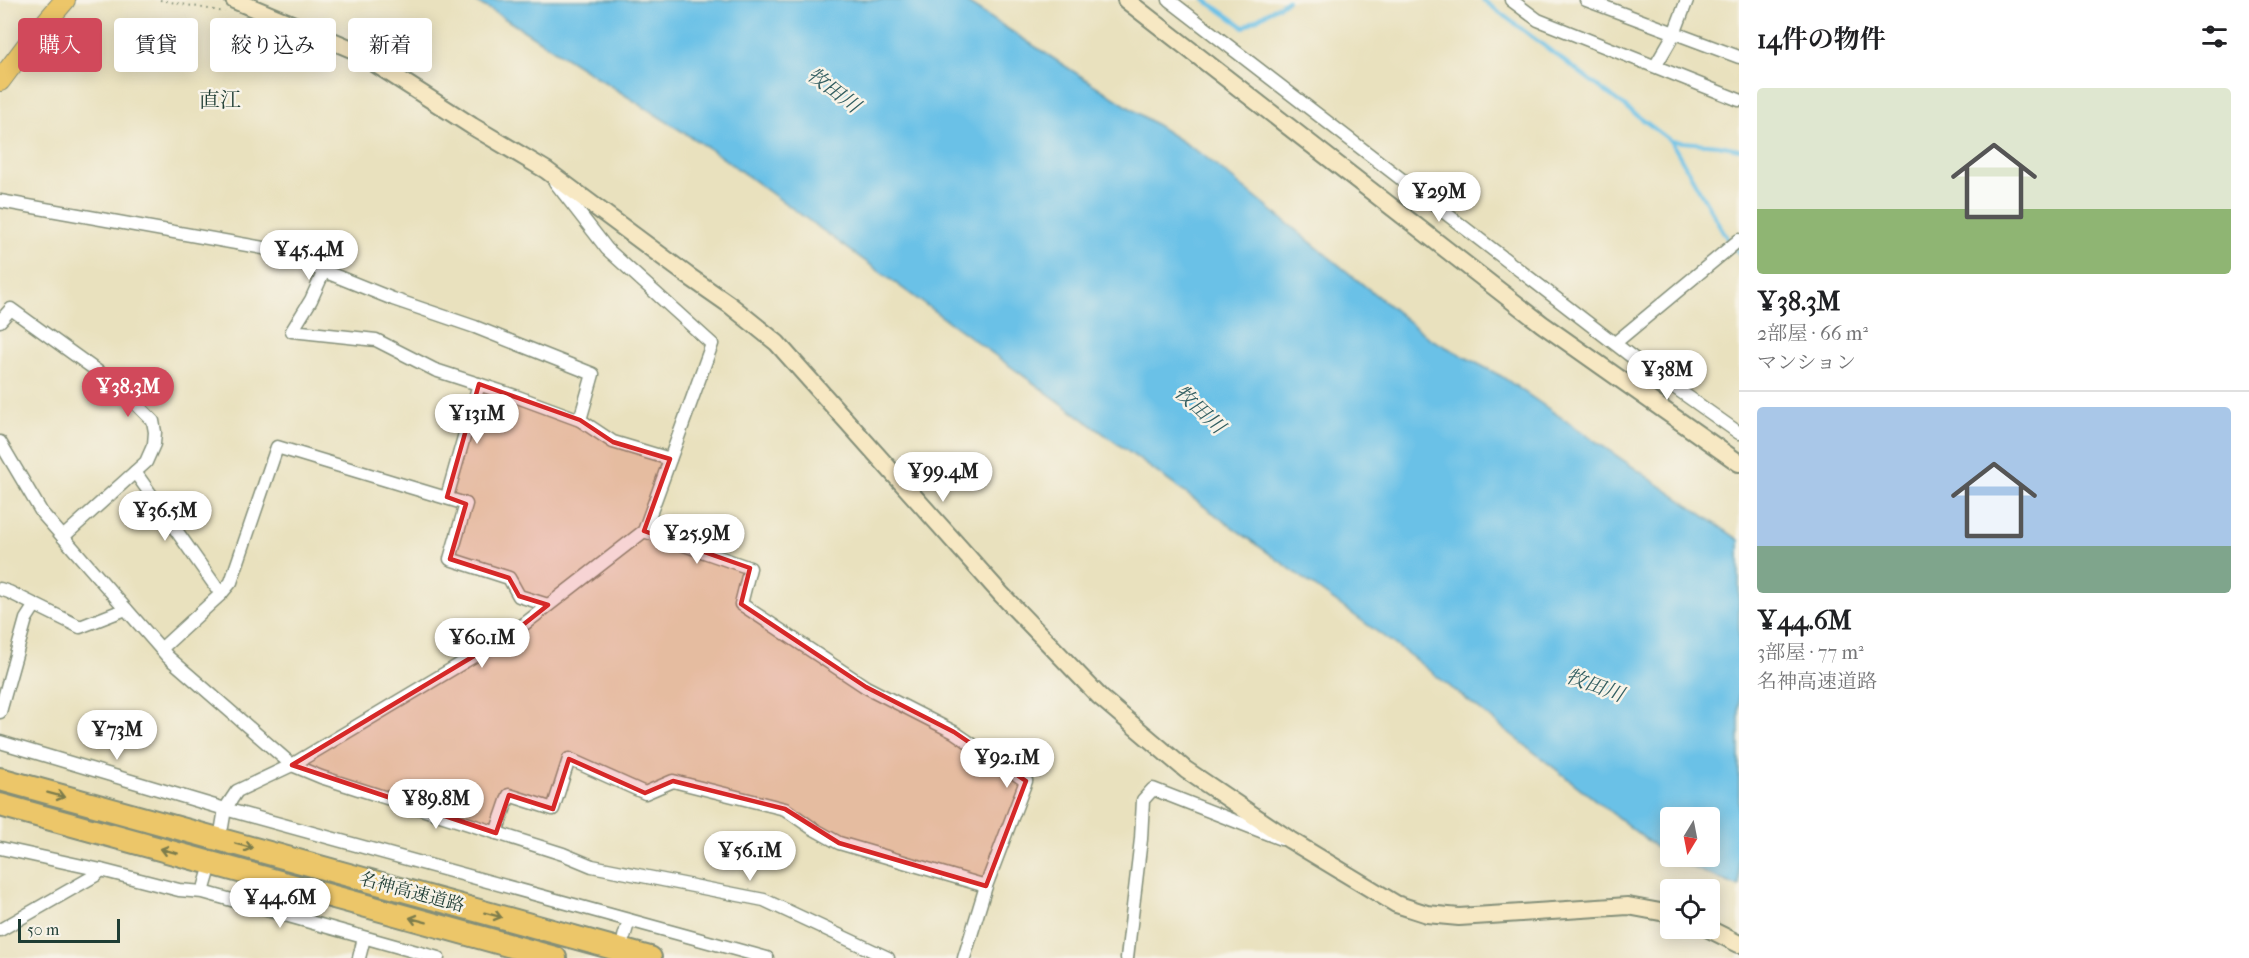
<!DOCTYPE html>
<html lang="ja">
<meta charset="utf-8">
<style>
body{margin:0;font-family:"IM FELL French Canon","Noto Serif JP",serif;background:#f2f2f2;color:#202124;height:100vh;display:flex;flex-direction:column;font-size:22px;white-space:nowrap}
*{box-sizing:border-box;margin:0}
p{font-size:20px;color:#757577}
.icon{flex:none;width:33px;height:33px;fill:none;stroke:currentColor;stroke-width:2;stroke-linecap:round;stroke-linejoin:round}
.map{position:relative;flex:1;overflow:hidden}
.panel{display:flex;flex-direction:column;background:#fff;width:510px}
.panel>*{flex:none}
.hud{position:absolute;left:18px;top:18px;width:570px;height:54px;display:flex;gap:12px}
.needle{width:39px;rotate:190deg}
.tools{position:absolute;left:1660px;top:807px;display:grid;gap:12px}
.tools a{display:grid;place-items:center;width:60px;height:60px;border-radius:6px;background:#fff;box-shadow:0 3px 15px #0003;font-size:30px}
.scale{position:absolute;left:18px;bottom:15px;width:102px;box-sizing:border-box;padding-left:6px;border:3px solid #1f3d34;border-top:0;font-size:16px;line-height:21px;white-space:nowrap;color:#1f3d34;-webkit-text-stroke:4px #f7f3e8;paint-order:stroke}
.price{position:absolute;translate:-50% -51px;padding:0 14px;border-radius:21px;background:#fff;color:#222;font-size:20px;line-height:39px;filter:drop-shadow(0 2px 3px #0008)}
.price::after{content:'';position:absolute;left:50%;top:36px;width:18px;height:14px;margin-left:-9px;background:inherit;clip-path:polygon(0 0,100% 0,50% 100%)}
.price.on{background:#d1495b;color:#fff}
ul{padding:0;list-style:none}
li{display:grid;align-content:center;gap:12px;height:318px;padding:0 18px}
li+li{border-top:2px solid #e0e0e0}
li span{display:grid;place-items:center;height:186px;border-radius:6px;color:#555}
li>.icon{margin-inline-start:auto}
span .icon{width:108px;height:108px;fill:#fffc;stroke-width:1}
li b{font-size:26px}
h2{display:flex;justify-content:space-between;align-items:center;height:72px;padding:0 18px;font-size:26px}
.chip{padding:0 21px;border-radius:6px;background:#fff;box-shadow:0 3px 15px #0003;font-size:21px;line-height:54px}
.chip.on{background:#d1495b;color:#fff}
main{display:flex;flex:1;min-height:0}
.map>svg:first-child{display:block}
</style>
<main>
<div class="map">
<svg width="1739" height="958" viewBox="0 0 1739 958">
<rect width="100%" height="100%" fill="#f7f3e8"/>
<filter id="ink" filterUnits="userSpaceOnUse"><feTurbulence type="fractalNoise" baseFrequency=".0167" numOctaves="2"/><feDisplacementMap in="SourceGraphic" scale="12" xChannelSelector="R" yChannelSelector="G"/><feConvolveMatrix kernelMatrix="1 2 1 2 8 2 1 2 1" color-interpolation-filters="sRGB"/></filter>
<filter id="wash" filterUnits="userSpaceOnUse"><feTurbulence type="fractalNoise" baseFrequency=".008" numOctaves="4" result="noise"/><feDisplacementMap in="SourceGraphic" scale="24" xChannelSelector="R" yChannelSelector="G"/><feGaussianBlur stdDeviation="1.35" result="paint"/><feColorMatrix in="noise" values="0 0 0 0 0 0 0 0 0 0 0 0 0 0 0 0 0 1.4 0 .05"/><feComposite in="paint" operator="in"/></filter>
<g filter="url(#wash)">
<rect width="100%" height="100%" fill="#e9e1be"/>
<path fill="#6ac1e7" stroke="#447f8e" stroke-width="1.5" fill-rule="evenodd" d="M 472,0 L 963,0 L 1203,155 L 1429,338 L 1501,376 L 1739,540 L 1739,887 L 1671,859 L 1412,657 L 713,151 L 493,11 ZM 1671,818 L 1710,818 L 1710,856 L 1671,856 Z"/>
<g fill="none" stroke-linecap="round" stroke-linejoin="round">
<g stroke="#6ac1e7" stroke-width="4">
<polyline points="1205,0 1244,27 1288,0"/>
<polyline points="1483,0 1671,141 1728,240 1739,253"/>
<polyline points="1671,141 1718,145 1739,149"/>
</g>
</g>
</g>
<g filter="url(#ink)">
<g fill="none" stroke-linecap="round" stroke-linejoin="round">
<g stroke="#848f79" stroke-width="15">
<g id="street">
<polyline points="1169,0 1636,360 1739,433"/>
<polyline points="1511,0 1538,20 1739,100"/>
<polyline points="1586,0 1739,57"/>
<polyline points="1656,65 1674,34 1687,0"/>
<polyline points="0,201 269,249 393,299 475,327 593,374 580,420"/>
<polyline points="324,271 311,300 292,331 376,340 435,370 515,396 580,420 613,442 670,459"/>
<polyline points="0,321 11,309 118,386 153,421 155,432 154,444 146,462 63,537"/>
<polyline points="1615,343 1739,240"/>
<polyline points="0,442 42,513 168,657 292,765 321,777 563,854 592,866 764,900 888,958"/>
<polyline points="135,472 221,594"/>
<polyline points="447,497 479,384"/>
<polyline points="644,531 750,568 741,604 866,687 954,732 1026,781 986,886 964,958"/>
<polyline points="0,589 9,592 80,627 126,609"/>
<polyline points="161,649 221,594 231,582 277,447 466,504 450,559 509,578 519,596 548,605"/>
<polyline points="0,712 26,619 35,605"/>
<polyline points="0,742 225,809 767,958"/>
<polyline points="222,827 225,809 237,791 292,765 514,632 644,531 712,344 607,249 555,182"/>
<polyline points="496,833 509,795 553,809 569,759 645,793 673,781 785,809 812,828 839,843 986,886"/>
<polyline points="0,848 101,870 179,890 203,892 438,958"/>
<polyline points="203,892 208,875"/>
<polyline points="0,930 96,875 101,870"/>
<polyline points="624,937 629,920"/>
<polyline points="359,958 364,938"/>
<polyline points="1127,958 1141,839 1143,800 1153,789 1281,839"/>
</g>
</g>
<g stroke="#848f79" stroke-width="20">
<g id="secondary">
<polyline points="234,0 354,50 472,126 546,170 687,275 730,305 777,343 1001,594 1100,697 1186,770 1290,840 1396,904 1427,914 1459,917 1628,906 1671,914"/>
<polyline points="1126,0 1542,324 1739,463"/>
<polyline points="1707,928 1739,944"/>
</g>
</g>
<g stroke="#848f79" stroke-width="22">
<polyline id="primary" points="0,81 30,41 65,0"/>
</g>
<g stroke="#848f79" stroke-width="26">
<g id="highway">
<polyline points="0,779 650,958"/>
<polyline points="0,805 555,958"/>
</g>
</g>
<polyline stroke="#848f79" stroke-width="2" stroke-dasharray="1.5 4.5" stroke-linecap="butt" points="160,0 225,12"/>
<use href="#street" stroke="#fff" stroke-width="12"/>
<use href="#secondary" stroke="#f7e8c3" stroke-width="16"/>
<use href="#primary" stroke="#ecc669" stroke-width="20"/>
<use href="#highway" stroke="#ecc669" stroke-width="22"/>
</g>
<defs><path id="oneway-shaft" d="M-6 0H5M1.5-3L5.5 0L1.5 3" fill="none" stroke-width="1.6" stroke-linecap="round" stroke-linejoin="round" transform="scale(1.5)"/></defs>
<g stroke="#7b7b4c">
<use href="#oneway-shaft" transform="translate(56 795) rotate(15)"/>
<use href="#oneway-shaft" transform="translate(244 846) rotate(15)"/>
<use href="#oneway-shaft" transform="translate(169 851) rotate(-165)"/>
<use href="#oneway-shaft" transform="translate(493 915) rotate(15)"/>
<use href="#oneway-shaft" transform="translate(418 920) rotate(-165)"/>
</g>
</g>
<path fill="#d62828" fill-opacity="0.2" stroke="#d62828" stroke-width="4.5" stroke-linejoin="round" d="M 479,384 L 580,420 L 613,442 L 670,459 L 644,531 L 750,568 L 741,604 L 866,687 L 954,732 L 1026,781 L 986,886 L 839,843 L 785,809 L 673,781 L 645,793 L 569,759 L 553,809 L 509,795 L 496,833 L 292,765 L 514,632 L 548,605 L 519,596 L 509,578 L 450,559 L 466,504 L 447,497 Z"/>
<g text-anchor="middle" stroke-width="5" stroke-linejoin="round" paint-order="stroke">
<g font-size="18" fill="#1f3d34" stroke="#f7f3e8">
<text transform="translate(412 892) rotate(15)" y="6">名神高速道路</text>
</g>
<g font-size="20" font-style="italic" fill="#325e61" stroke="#f7f3e8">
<text transform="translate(834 90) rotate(37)" y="7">牧田川</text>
<text transform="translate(1200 409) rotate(43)" y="7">牧田川</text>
<text transform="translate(1595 685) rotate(20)" y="7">牧田川</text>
</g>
<g font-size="21" fill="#1f3d34" stroke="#f7f3e8">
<text x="220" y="107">直江</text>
</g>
</g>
</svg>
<div class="tools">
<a><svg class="needle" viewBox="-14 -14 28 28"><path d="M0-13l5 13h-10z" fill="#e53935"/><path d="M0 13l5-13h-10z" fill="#757577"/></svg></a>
<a><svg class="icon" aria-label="locate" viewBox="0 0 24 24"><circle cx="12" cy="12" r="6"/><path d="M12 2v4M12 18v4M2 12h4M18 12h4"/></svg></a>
</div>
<div class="scale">50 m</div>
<b class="price" style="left:1439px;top:223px">¥29M</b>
<b class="price" style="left:309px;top:281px">¥45.4M</b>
<b class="price" style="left:1667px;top:401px">¥38M</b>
<b class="price on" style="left:128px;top:418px">¥38.3M</b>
<b class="price" style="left:477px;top:445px">¥131M</b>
<b class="price" style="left:943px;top:503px">¥99.4M</b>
<b class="price" style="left:165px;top:542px">¥36.5M</b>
<b class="price" style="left:697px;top:565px">¥25.9M</b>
<b class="price" style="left:482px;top:669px">¥60.1M</b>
<b class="price" style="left:117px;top:761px">¥73M</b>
<b class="price" style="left:1007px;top:789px">¥92.1M</b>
<b class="price" style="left:436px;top:830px">¥89.8M</b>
<b class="price" style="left:750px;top:882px">¥56.1M</b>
<b class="price" style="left:280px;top:929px">¥44.6M</b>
<div class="hud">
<a class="chip on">購入</a>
<a class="chip">賃貸</a>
<a class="chip">絞り込み</a>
<a class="chip">新着</a>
</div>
</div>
<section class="panel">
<h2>14件の物件<svg class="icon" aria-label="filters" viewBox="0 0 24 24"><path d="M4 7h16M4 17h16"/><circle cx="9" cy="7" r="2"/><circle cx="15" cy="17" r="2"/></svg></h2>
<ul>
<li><span style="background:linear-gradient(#dfe7d0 65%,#8fb573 0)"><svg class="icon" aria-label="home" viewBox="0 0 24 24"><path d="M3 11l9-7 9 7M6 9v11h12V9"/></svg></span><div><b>¥38.3M</b><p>2部屋 · 66 m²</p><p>マンション</p></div></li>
<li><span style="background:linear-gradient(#a9c7e8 75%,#7fa58c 0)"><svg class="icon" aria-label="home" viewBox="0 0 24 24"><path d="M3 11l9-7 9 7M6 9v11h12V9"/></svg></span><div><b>¥44.6M</b><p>3部屋 · 77 m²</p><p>名神高速道路</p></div></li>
</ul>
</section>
</main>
